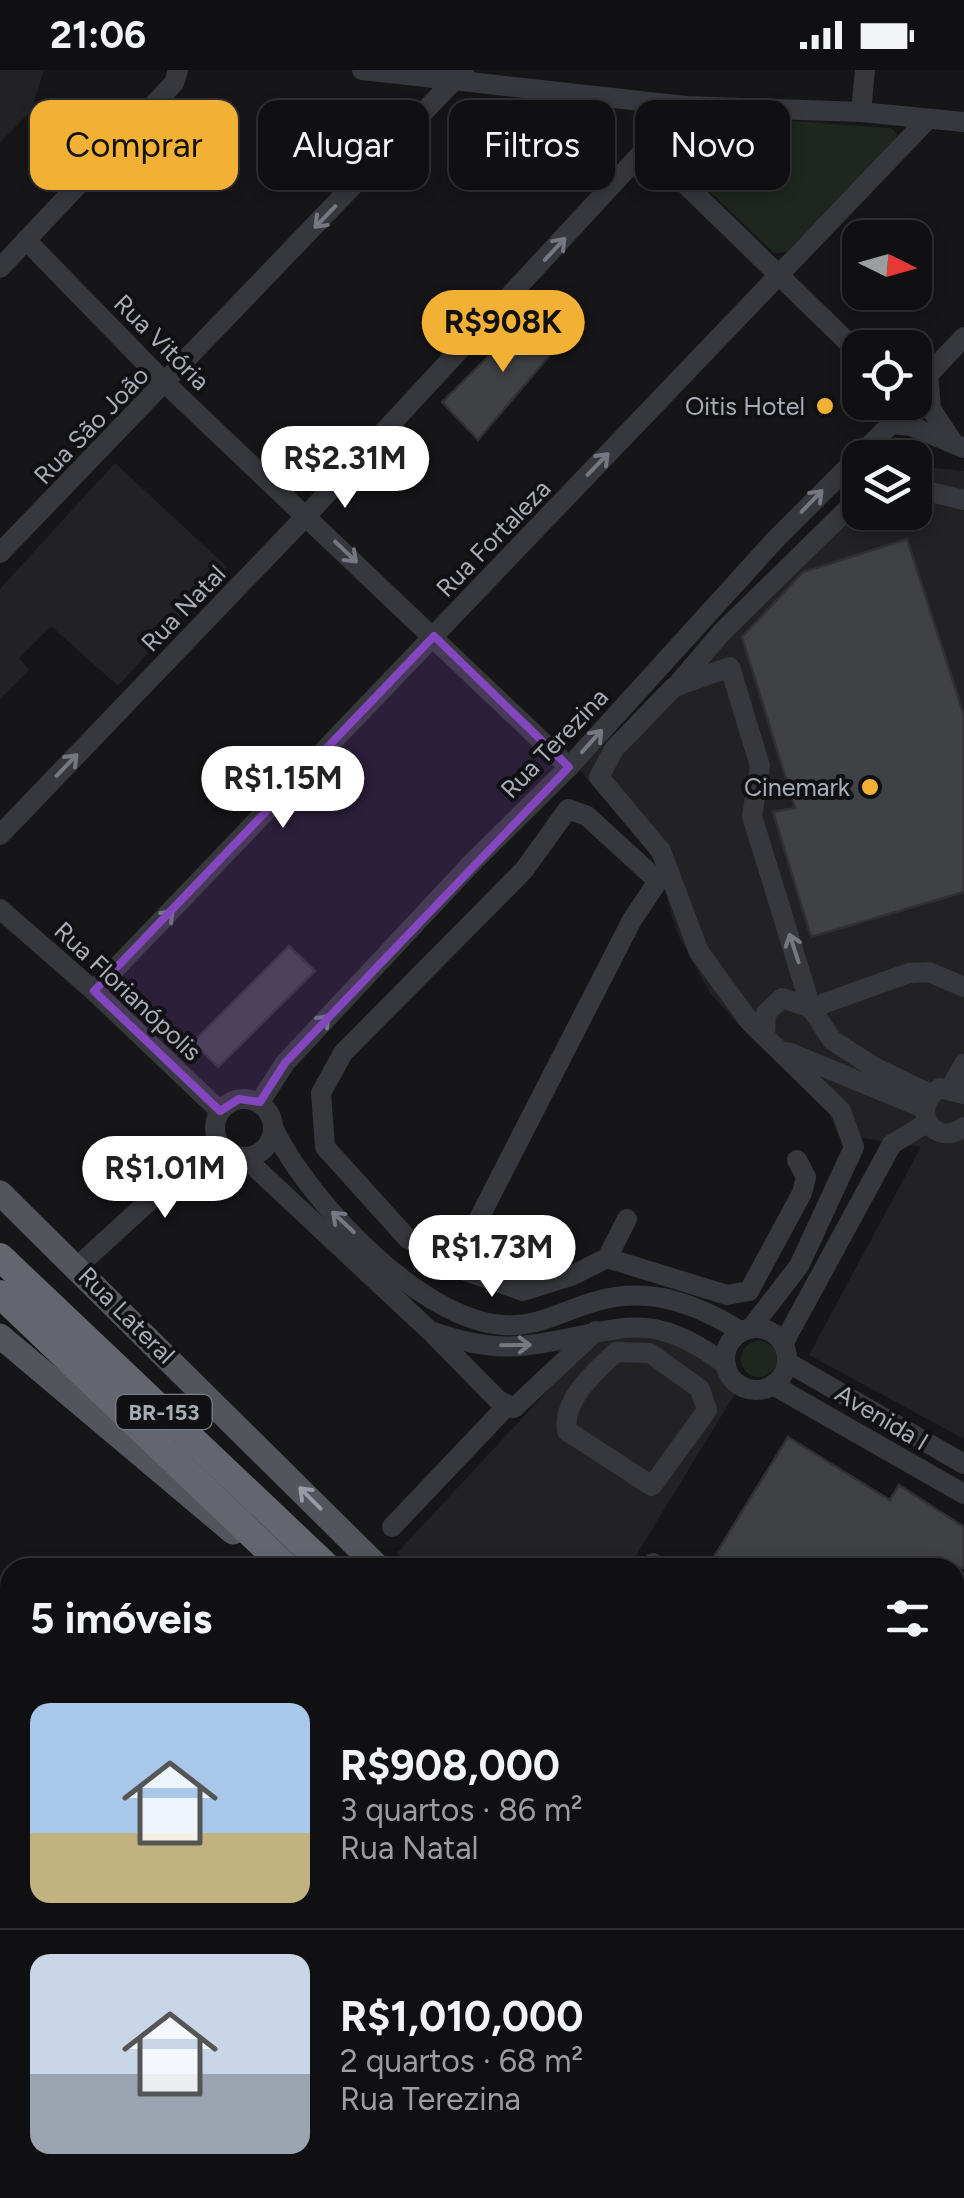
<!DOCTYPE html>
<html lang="pt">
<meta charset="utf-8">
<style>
body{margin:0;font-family:Figtree,sans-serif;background:#1e1e20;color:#f1f3f6;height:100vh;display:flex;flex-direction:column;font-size:38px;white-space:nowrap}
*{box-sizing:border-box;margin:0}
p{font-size:32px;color:#9c9d9f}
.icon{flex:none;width:55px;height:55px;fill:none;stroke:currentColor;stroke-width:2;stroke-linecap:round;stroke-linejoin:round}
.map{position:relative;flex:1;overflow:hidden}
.side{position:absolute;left:0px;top:1488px;width:965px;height:642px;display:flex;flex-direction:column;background:#101012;border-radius:30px 30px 0 0;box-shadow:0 5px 15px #0003,0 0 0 2px #303032}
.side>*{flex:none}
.guide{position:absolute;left:30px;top:30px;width:905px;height:90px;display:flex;gap:20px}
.needle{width:65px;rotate:95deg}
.fabs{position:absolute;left:842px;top:150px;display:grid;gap:20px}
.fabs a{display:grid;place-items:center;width:90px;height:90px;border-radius:20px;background:#101012;box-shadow:0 5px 15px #0003,0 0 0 2px #303032;font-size:50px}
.price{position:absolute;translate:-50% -85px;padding:0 22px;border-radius:35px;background:#fff;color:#222;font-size:32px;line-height:65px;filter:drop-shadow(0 2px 5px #0008)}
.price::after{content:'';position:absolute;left:50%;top:60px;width:30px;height:22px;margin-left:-15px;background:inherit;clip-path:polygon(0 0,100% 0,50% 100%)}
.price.on{background:#f2b134;color:#111}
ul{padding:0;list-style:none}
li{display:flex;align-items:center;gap:30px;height:250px;padding:0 30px}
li+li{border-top:2px solid #303032}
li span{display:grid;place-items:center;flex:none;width:280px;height:200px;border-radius:20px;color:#555}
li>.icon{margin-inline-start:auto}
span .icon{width:120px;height:120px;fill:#fffc;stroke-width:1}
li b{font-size:42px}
h2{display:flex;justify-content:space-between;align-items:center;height:120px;padding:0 30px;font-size:42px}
.pill{padding:0 35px;border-radius:20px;background:#101012;box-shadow:0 5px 15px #0003,0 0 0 2px #303032;font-size:35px;line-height:90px}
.pill.on{background:#f2b134;color:#111}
.status{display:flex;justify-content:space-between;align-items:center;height:70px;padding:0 50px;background:#101012;direction:ltr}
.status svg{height:28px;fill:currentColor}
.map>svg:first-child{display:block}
</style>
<div class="status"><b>21:06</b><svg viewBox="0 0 49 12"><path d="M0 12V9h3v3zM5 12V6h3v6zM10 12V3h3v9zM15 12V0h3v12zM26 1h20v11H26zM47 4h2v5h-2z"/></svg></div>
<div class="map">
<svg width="964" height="2128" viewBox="0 0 964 2128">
<rect width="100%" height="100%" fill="#161618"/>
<g fill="#222225">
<polygon points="0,0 44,0 31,41 0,72"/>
<polygon points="115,393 227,497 118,616 51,556 19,588 29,600 0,629 0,519"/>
<polygon points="915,396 964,401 964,1369 809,1285 921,1077 838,1064 820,1022 739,955 710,923 677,863 659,800 648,781 579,699 860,424 860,442 915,442"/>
<polygon points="619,1252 704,1281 736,1322 629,1497 411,1497 397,1483 605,1259"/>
</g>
<g fill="#1e261f">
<polygon points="696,44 891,58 897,64 895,72 786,182 774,183 664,78"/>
<circle cx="759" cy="1289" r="18"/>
</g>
<g fill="#404145" stroke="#303034" stroke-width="2.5">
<polygon points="537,238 562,271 478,370 442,332"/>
<polygon points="907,469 964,645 964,822 811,867 773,742 795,738 742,567 803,502"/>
<polygon points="289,876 315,901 218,997 193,972"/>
<polygon points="788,1367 890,1430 899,1415 964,1457 964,1498 707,1498"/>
</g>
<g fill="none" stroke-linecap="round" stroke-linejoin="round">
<g stroke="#37383d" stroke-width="20">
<polyline points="362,0 685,36 861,42 964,52"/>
<polyline points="861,42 865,0"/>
<polyline points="649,79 860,284"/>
<polyline points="26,170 166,314 569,697"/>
<polyline points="0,198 174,13 178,0"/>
<polyline points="882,332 891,354"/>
<polyline points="891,354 911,356 964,378"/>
<polyline points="951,369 931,339 928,305 964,267"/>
<polyline points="915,429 935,423 964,430"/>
<polyline points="0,483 464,0"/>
<polyline points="676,616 722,562 860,427"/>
<polyline points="0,765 307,445 685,36"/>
<polyline points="0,839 94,921 220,1041"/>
<polyline points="94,921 928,49"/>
<polyline points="765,966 766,943 782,928 811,938 909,903 929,902 964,917"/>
<polyline points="788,982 923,1038"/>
<polyline points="951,1017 964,994"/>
<path d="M 964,1024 L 940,1018 C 908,1038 934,1079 964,1057"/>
<circle cx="244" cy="1058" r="29"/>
<polyline points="260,1032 285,993 471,794 569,697 774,471 891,354"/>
<path d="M 273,1057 C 307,1130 430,1263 517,1255 C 546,1253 570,1238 597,1231 C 650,1216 697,1234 742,1262"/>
<path d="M 244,1087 L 430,1261 C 461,1272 495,1280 529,1275 C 617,1264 645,1233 726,1295"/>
<polyline points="627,1149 607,1188 571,1206 523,1221 454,1197 408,1169 325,1077 321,1023 343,983 524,800 568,739 587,746 658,811"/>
<polyline points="607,1188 727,1225 749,1221 802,1123 806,1107 797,1090"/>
<polyline points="78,1196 217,1069"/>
<polyline points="454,1197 632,850 658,811 668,807"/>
<polyline points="751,1258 799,1196 854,1077 841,1041 750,952 699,882 661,781 599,707 614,679 674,617 730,597 760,696 752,746 811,938 832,970 872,996 930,1024"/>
<circle cx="756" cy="1289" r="31"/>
<polyline points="435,1266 498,1330 514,1338 596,1261"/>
<polyline points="783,1274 892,1074 927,1053"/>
<path d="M 616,1282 L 650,1283 L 700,1319 L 707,1340 L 652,1416 L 567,1361 C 562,1330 595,1302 616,1282 Z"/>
<polyline points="787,1292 964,1394"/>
<polyline points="773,1315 964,1424"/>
<polyline points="392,1457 507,1336"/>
<polyline points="653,1493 660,1498"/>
<polyline points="955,1768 964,1773"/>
<polyline points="955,1813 964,1819"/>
<polyline points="955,1858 964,1863"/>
<polyline points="955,1902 964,1908"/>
<polyline points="955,1942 964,1946"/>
</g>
<g stroke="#53555c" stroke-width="25">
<polyline points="0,1123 379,1498"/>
<polyline points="0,1266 233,1462"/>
</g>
<g stroke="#63666e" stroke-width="28">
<polyline points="0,1187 328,1498"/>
<polyline points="0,1224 287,1498"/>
<polyline points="955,1991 964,1987"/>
<polyline points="955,2083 964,2089"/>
<polyline points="884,2120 886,2128"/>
<polyline points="952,2120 961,2128"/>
</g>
</g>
<defs><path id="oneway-shaft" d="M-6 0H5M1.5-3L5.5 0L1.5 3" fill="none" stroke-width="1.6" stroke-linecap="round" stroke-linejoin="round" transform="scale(2.5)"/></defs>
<g stroke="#757881">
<use href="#oneway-shaft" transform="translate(325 147) rotate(134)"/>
<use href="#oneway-shaft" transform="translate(555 179) rotate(-47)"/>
<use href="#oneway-shaft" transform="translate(598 394) rotate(-46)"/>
<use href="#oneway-shaft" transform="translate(812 431) rotate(-46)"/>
<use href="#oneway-shaft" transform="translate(346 482) rotate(44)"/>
<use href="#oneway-shaft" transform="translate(592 671) rotate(-48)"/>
<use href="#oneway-shaft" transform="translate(67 695) rotate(-46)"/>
<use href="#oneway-shaft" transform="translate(163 851) rotate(-46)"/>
<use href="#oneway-shaft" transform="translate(794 878) rotate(-108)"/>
<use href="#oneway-shaft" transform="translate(319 956) rotate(-47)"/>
<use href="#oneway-shaft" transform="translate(343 1152) rotate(-137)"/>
<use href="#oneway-shaft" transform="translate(516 1275) rotate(-1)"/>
</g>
<use stroke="#979ba6" href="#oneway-shaft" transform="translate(310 1428) rotate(-135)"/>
<path fill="#8446be" fill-opacity="0.2" stroke="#8446be" stroke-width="8" stroke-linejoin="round" d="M 434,566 L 569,697 L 285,993 L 260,1032 L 239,1029 L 220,1041 L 94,921 Z"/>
<g fill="#f2b134" stroke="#111113" stroke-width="4">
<circle cx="825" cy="336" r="10"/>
<circle cx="870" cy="717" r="10"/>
</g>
<g text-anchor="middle" stroke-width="8" stroke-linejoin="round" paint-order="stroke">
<rect fill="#111113" stroke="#7b7e86" stroke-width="2.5" x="116.5" y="1325" width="95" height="34" rx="8"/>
<g font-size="22" font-weight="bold" fill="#a8adb8">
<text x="164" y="1350">BR-153</text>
</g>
<g font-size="25" fill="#a8adb8" stroke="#111113">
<text transform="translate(162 272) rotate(45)" y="9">Rua Vitória</text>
<text transform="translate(91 355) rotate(-46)" y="9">Rua São João</text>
<text transform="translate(493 468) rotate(-46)" y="9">Rua Fortaleza</text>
<text transform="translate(183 538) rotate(-46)" y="9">Rua Natal</text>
<text transform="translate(554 673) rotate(-46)" y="9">Rua Terezina</text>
<text transform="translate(128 921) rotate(43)" y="9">Rua Florianópolis</text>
<text transform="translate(127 1245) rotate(45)" y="9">Rua Lateral</text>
<text transform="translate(882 1347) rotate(31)" y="9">Avenida I</text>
</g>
<g font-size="25" fill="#a8adb8" stroke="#111113" text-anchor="end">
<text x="805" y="345">Oitis Hotel</text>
<text x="850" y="726">Cinemark</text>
</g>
</g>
</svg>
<div class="fabs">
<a><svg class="needle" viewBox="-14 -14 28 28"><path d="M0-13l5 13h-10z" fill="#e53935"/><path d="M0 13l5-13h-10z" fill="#9c9d9f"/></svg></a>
<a><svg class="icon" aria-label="locate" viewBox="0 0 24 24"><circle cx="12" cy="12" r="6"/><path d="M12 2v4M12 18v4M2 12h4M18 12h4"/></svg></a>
<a><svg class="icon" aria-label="layers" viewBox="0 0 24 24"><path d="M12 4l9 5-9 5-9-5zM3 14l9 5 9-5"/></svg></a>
</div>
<b class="price on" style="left:503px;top:305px">R$908K</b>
<b class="price" style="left:345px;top:441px">R$2.31M</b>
<b class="price" style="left:283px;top:761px">R$1.15M</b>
<b class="price" style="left:165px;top:1151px">R$1.01M</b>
<b class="price" style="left:492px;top:1230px">R$1.73M</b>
<div class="guide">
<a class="pill on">Comprar</a>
<a class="pill">Alugar</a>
<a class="pill">Filtros</a>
<a class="pill">Novo</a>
</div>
<section class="side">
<h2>5 imóveis<svg class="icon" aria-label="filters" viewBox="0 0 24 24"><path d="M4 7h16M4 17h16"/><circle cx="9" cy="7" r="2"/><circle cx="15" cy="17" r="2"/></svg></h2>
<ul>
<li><span style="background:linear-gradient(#a9c7e8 65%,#c2b280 0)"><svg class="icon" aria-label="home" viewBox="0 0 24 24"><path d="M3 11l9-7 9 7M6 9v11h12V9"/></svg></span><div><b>R$908,000</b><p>3 quartos · 86 m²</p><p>Rua Natal</p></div></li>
<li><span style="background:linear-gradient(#c9d6e8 60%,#9aa5b1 0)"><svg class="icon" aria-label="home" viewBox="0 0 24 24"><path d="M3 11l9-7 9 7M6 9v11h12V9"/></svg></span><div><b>R$1,010,000</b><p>2 quartos · 68 m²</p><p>Rua Terezina</p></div></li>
</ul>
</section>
</div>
